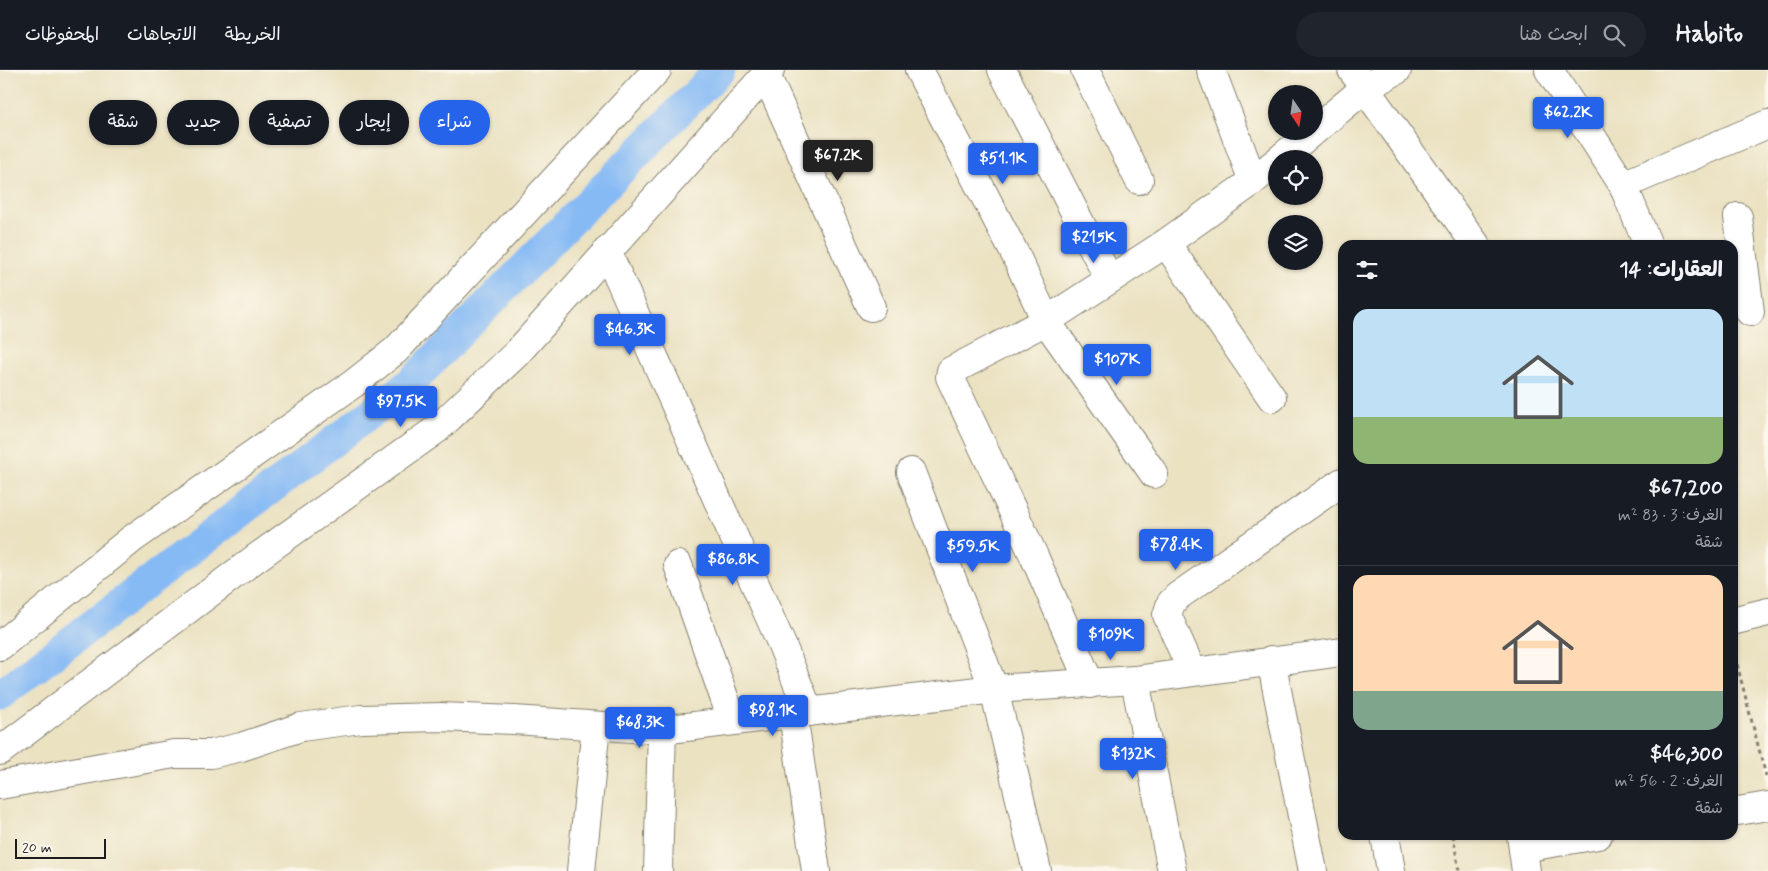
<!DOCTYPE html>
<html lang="ar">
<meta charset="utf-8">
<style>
body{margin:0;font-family:Mynerve,"Playpen Sans Arabic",sans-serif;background:#20242c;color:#f1f3f6;direction:rtl;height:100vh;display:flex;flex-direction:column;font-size:19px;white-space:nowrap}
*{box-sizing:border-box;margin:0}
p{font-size:16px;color:#9ea1a6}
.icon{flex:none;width:28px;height:28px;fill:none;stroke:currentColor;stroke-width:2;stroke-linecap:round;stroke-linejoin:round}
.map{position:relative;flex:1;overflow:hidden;direction:ltr}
.sheet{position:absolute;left:1338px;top:170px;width:400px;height:600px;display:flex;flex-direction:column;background:#171b24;border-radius:15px;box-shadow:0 1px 4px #0004;direction:rtl}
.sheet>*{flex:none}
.hud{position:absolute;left:15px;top:30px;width:475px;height:45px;direction:rtl;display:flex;gap:10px}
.needle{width:32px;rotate:167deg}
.buttons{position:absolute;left:1268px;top:15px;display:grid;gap:10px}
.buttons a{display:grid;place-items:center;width:55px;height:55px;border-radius:50%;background:#171b24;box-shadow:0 1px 4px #0004;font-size:25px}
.scale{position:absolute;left:15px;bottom:12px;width:91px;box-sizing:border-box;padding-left:5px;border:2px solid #1c1c1c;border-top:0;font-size:14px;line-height:18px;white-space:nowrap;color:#1c1c1c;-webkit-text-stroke:4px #fbf7ec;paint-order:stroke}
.price{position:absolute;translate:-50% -42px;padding:0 11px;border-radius:5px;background:#2563eb;color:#fff;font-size:16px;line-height:32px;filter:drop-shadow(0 1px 2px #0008)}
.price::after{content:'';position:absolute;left:50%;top:30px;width:15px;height:11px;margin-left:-8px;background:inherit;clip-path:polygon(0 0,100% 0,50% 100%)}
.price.on{background:#222;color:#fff}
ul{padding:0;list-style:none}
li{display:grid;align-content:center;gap:10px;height:265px;padding:0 15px}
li+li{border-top:1px solid #363941}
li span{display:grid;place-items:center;height:155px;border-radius:15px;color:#555}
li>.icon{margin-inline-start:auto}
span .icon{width:90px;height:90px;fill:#fffc;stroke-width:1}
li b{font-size:21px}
h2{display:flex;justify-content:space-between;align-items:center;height:60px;padding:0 15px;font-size:21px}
.tag{padding:0 18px;border-radius:22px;background:#171b24;box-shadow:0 1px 4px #0004;font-size:18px;line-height:45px}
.tag.on{background:#2563eb;color:#fff}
header{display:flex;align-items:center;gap:30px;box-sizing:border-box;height:70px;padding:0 25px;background:#171b24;border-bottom:1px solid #363941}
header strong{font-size:24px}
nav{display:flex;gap:28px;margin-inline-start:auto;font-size:18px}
.search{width:350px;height:45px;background:#20242c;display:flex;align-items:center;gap:12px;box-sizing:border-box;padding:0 18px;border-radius:28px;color:#9ea1a6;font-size:19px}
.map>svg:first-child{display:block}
</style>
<header>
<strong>Habito</strong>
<div class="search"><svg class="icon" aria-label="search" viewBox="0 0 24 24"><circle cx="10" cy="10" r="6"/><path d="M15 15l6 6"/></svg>ابحث هنا</div>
<nav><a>الخريطة</a><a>الاتجاهات</a><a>المحفوظات</a></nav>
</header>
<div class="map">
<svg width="1768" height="801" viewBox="0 0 1768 801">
<rect width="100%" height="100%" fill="#fbf7ec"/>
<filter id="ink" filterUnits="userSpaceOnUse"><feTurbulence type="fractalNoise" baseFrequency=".02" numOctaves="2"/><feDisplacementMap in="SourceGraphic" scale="10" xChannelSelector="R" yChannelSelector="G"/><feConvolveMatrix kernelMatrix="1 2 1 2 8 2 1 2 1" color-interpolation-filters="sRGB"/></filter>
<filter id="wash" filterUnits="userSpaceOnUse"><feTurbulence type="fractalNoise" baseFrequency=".0096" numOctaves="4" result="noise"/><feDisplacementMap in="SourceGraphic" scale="20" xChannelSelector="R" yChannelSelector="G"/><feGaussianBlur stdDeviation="1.12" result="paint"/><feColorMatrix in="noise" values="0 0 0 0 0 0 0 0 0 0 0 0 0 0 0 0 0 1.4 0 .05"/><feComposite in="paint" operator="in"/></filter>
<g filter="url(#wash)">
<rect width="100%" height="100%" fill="#ebe2c2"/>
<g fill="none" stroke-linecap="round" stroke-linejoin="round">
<polyline stroke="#86baf4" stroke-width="31" points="0,625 410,313 720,0"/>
</g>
</g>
<g filter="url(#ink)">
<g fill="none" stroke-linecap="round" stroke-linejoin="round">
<g stroke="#847f6f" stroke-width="30">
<g id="minor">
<polyline points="919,0 1015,184 1046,251 1154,404"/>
<polyline points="1002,0 1109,209"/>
<polyline points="1085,0 1139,110"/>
<polyline points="1211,0 1253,111"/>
<polyline points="1352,0 1476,175"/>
<polyline points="1549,0 1623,115 1648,175"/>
<polyline points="766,5 871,237"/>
<polyline points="1314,61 1365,18 1397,0"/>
<polyline points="1280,89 1313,61"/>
<polyline points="1623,115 1768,54"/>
<polyline points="1738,147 1750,242"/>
<polyline points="1166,173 1272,328"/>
<polyline points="607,181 782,575 809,642"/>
<polyline points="911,402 994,619 1037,801"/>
<polyline points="678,495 732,650"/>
<polyline points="1732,551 1768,542"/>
<polyline points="0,576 132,469 353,314 396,280 657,0"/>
<polyline points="1271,590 1313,801"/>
<polyline points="1192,601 1167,545 1171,533 1178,526 1342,412"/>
<polyline points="1135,610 1172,801"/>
<polyline points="1090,614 1034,486 950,307 951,301 1046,251 1166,173 1253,111 1276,92"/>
<polyline points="793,644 816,801"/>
<polyline points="0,681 256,488 437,359 517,283 770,0"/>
<polyline points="0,715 174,684 211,684 241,677 301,657 361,649 440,647 514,650 662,660"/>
<polyline points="1732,742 1768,736"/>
<polyline points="1385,765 1391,801"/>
<polyline points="1521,765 1526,801"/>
<polyline points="1523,778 1598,765"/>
<polyline points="581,801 596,656"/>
<polyline points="658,801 662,660 994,619 1135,610 1342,582"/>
</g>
</g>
<g stroke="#847f6f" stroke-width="3" stroke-dasharray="4 4" stroke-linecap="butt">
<polyline points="1733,579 1766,706"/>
<polyline points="1453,765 1459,801"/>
</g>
<use href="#minor" stroke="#fff" stroke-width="28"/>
</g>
</g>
</svg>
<div class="buttons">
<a><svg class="needle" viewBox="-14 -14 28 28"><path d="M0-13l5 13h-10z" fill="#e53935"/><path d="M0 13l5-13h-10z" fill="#9ea1a6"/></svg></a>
<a><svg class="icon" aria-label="locate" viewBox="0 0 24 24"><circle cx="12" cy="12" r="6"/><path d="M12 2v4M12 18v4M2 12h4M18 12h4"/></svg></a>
<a><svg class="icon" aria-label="layers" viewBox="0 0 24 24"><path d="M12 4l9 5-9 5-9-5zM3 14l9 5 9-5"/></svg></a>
</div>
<div class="scale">20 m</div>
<b class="price" style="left:1568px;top:69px">$62.2K</b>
<b class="price on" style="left:838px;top:112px">$67.2K</b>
<b class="price" style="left:1003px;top:115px">$51.1K</b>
<b class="price" style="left:1094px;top:194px">$215K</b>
<b class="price" style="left:630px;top:286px">$46.3K</b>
<b class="price" style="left:1117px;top:316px">$107K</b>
<b class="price" style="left:401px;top:358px">$97.5K</b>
<b class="price" style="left:1176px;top:501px">$78.4K</b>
<b class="price" style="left:973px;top:503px">$59.5K</b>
<b class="price" style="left:733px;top:516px">$86.8K</b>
<b class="price" style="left:1111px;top:591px">$109K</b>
<b class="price" style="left:773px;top:667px">$98.1K</b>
<b class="price" style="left:640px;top:679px">$68.3K</b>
<b class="price" style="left:1133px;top:710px">$132K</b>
<div class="hud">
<a class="tag on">شراء</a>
<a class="tag">إيجار</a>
<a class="tag">تصفية</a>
<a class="tag">جديد</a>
<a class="tag">شقة</a>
</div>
<section class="sheet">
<h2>العقارات: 14<svg class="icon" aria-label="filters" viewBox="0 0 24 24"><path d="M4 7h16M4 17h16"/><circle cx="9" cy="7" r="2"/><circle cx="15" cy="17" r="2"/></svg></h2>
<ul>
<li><span style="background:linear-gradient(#bfe0f5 70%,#8fb573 0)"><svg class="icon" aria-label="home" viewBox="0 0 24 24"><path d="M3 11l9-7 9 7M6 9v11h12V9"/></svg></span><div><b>$67,200</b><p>الغرف: 3 · 83 m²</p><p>شقة</p></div></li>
<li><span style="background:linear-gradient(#ffd9b3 75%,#7fa58c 0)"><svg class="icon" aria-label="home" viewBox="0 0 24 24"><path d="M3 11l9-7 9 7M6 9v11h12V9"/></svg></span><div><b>$46,300</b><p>الغرف: 2 · 56 m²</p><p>شقة</p></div></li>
</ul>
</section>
</div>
